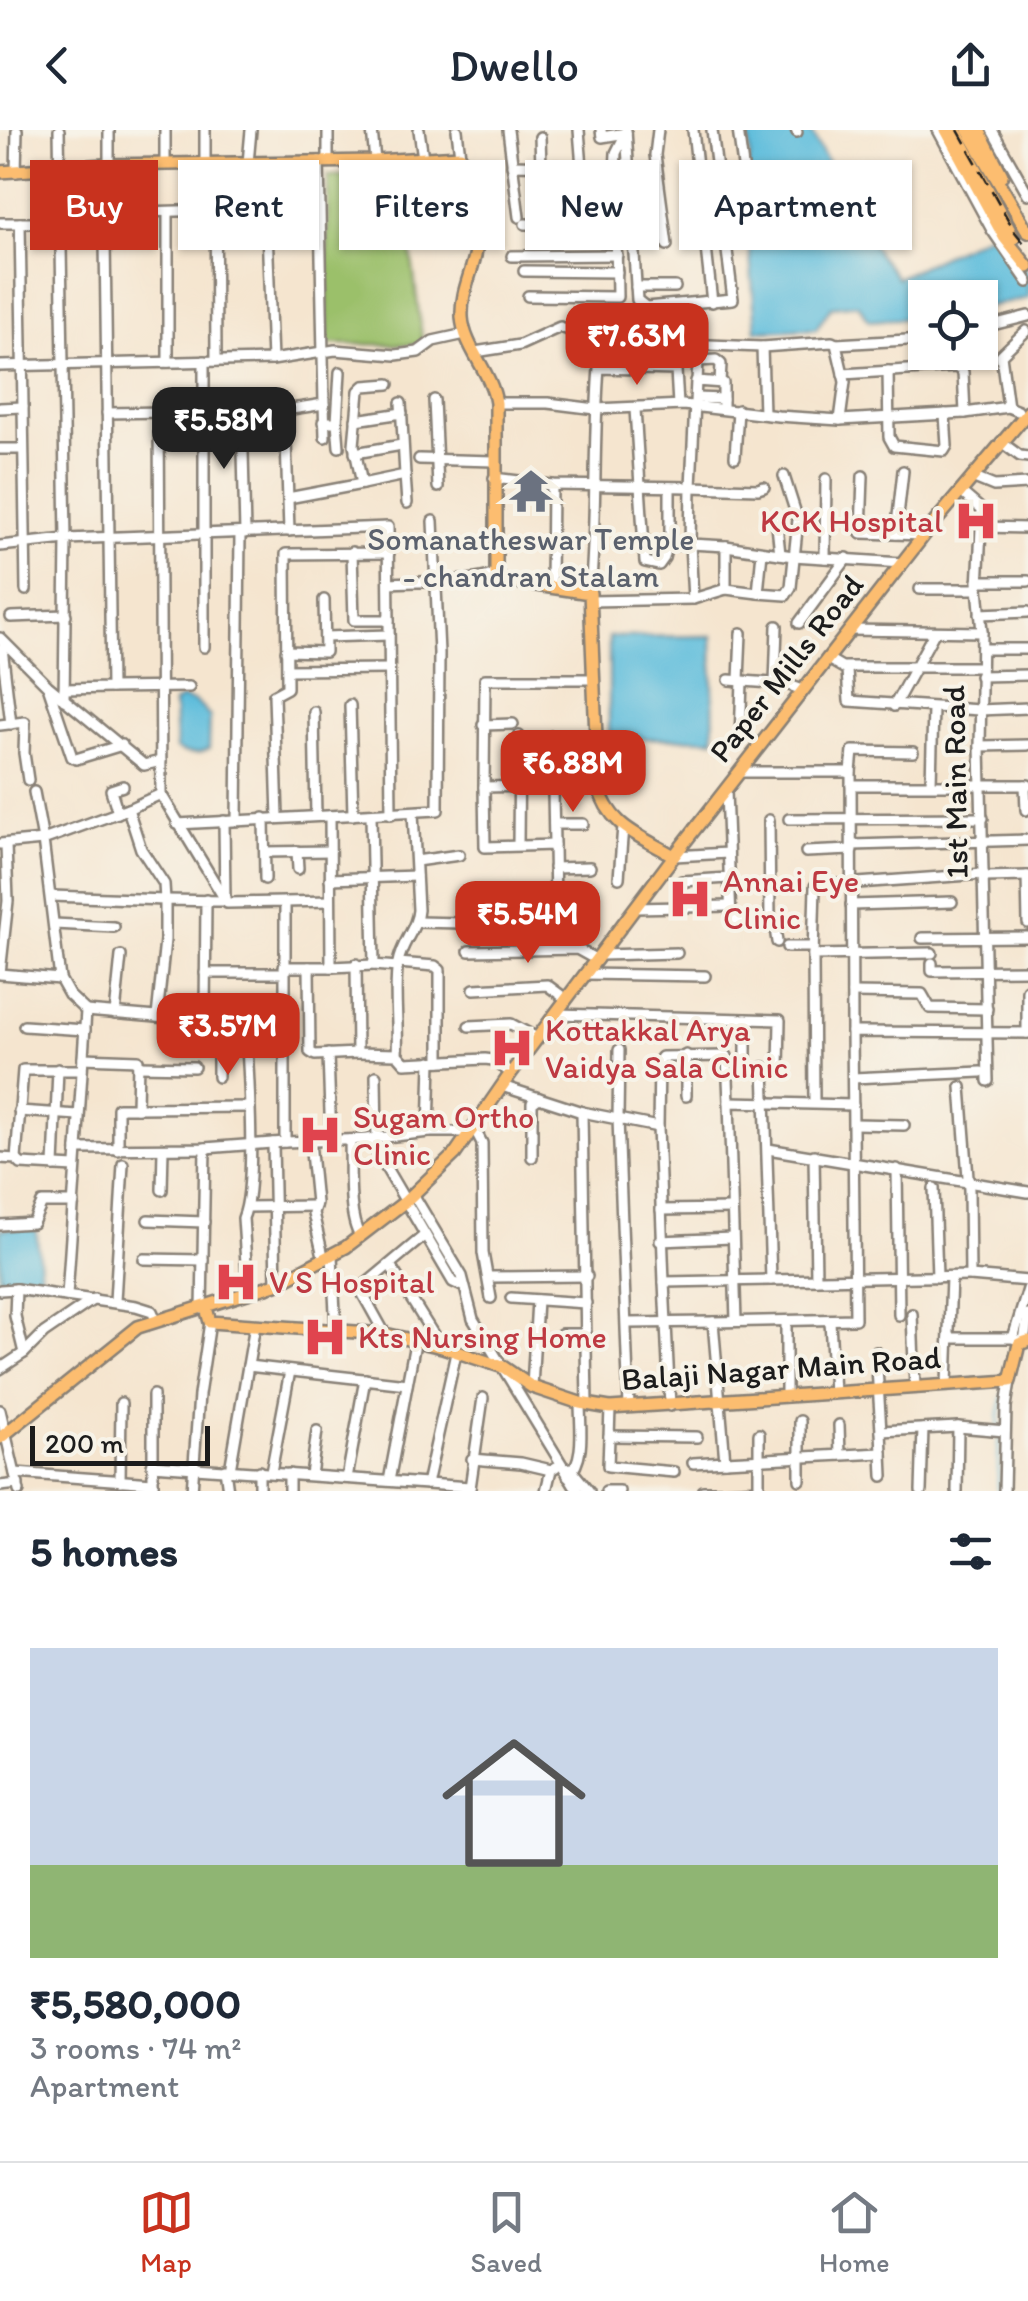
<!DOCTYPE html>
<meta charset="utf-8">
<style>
body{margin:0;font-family:Itim,sans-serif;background:#f6f6f7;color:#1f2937;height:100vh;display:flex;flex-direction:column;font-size:38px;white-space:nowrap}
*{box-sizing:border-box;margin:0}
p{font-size:32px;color:#747a83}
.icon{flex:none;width:55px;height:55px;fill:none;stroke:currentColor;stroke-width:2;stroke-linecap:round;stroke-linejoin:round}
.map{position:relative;height:1361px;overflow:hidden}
.sheet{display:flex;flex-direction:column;background:#fff;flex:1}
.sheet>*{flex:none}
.hud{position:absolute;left:30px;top:30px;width:970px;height:90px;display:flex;gap:20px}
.buttons{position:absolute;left:908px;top:150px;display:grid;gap:20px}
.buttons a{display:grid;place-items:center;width:90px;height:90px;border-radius:0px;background:#fff;box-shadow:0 2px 8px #0004;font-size:50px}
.scale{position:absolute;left:30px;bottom:25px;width:180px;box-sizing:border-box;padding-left:10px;border:5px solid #1c1c1c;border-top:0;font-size:28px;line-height:35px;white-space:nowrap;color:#1c1c1c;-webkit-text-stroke:8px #f7f3e8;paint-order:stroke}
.price{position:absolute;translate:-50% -85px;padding:0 22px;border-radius:20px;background:#c8321e;color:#fff;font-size:32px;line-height:65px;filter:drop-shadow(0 2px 5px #0008)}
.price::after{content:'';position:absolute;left:50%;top:60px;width:30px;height:22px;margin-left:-15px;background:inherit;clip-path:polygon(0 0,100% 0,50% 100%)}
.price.on{background:#222;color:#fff}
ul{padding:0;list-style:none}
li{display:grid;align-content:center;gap:20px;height:530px;padding:0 30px}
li+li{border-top:2px solid #e0e1e3}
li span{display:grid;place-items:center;height:310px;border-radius:0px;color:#555}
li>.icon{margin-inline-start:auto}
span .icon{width:180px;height:180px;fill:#fffc;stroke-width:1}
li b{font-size:42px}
h2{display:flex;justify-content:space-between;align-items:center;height:120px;padding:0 30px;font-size:42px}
.tag{padding:0 35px;border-radius:0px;background:#fff;box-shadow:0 2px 8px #0004;font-size:35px;line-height:90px}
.tag.on{background:#c8321e;color:#fff}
header{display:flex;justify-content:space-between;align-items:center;height:130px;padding:0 30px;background:#fff;font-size:45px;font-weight:600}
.menu{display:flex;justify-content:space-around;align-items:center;height:140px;border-top:2px solid #e0e1e3;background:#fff;font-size:28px;color:#747a83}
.menu a{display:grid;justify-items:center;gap:5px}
.menu .on{color:#c8321e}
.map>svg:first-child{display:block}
</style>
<header><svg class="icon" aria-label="back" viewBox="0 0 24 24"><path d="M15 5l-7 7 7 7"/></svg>Dwello<svg class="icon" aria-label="share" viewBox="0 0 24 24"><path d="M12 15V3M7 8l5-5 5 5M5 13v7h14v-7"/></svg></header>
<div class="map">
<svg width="1028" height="1361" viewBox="0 0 1028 1361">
<rect width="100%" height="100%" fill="#f7f3e8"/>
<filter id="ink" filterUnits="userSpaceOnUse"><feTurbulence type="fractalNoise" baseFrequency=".01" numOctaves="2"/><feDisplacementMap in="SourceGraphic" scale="20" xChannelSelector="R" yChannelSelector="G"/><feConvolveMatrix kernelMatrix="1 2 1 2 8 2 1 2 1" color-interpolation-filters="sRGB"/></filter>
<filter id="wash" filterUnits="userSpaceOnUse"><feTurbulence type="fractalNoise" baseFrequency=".0048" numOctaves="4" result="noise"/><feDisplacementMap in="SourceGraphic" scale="40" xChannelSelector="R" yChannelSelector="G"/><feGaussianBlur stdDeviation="2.25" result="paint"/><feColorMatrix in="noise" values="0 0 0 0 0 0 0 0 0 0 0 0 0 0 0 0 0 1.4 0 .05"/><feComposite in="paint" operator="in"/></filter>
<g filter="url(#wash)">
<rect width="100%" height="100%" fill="#f5e5cf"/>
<polygon fill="#9bc06b" stroke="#5c6e44" stroke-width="2.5" points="401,43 423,215 327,214 328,46"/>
<g fill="#5ebddc" stroke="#3d6c7c" stroke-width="2.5">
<polygon points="748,0 810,0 878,124 897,148 995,101 1028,144 1028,168 980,178 980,168 925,168 925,199 916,199 911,188 869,191 858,174 831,177 816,199 756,201 744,50 750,27"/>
<polygon points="712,506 714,609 609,608 609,507"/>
<path d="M 182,568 L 196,572 L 210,587 L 209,619 C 199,625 186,625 176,619 L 174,573 Z"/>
<polygon points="36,1096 41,1150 0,1154 0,1099"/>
</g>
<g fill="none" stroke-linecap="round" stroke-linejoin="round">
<polyline stroke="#5ebddc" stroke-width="2.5" points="998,1361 999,1283 1004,1263"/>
</g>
</g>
<g filter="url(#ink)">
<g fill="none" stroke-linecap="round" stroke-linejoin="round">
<g stroke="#888076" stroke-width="14">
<g id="minor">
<polyline points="165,0 165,34"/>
<polyline points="205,0 205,34"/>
<polyline points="372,0 375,31"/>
<polyline points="419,0 423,28"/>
<polyline points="457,0 460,26"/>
<polyline points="508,0 519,87"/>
<polyline points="579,0 585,75"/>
<polyline points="601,0 602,7 626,3"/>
<polyline points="626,0 637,170 646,177 733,169 712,0"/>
<polyline points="658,0 655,25 667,115"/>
<polyline points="693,0 712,172"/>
<polyline points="738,0 749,80"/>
<polyline points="796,0 797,2"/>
<polyline points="938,0 992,100 1028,152"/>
<polyline points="992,0 1028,64"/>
<polyline points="540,7 543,94"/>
<polyline points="328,31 328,0"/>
<polyline points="248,33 251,0"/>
<polyline points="272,33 273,93 288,93"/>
<polyline points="215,34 216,231"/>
<polyline points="109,35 109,0"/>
<polyline points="512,35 561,36"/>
<polyline points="16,42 17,0"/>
<polyline points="168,82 168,232"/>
<polyline points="105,83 249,79"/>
<polyline points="0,93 61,93"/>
<polyline points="20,93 26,460"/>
<polyline points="525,94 561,95"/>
<polyline points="267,100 272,230"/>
<polyline points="512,126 617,125"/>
<polyline points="524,141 617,142"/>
<polyline points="636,157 675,157"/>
<polyline points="528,166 617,167 615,41 616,23 626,3"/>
<polyline points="980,198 1028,186"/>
<polyline points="836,214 925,209"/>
<polyline points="762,217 764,284"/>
<polyline points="475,222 520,215 560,197 603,211 762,217 832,212 836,214 845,252 840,290"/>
<polyline points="0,236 272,230 335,220 396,225 418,222 433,211 465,204"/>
<polyline points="888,241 889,307 894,316 944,321 947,316 945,284"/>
<polyline points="843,244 956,237 963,242 965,283"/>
<polyline points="697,251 698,231 716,230 721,234 720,252"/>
<polyline points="389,254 364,256 359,261 354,315 362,354 405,345 401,273"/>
<polyline points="696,268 723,269"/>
<polyline points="434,270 438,357"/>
<polyline points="496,273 548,273 596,279 683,275 778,286 840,290 965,283 1008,277 1018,281"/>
<polyline points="324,274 325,307"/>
<polyline points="1008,277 1001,225 1026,201"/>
<polyline points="0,278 23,277"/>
<polyline points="723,278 723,253 696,251 691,357 758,359 764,357"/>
<polyline points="635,279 645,432 659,435 664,428 667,416 690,414 693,469"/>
<polyline points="285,280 289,401"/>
<polyline points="159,281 161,664 227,773 285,772 285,1012 369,1009 453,1152 464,1157"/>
<polyline points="242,281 245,403"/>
<polyline points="107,283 285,280 324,274 319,31"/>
<polyline points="356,290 402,283"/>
<polyline points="323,292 337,292 340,242"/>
<polyline points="337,292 339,317"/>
<polyline points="1001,312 1020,326 1028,327"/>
<polyline points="0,319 23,319"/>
<polyline points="355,323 402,315"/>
<polyline points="735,327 738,280"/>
<polyline points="419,329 494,331"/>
<polyline points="405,345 407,373"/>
<polyline points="863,346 861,403 924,405"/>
<polyline points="972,347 994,356 1028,354"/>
<polyline points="494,348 552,355 691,357 690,414 726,416 726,459 693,469 590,471"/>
<polyline points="961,362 982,380 978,457 982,502 980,616 988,951"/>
<polyline points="288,368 362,354"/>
<polyline points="776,386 780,424"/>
<polyline points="983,397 1028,398"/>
<polyline points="896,404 903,341"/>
<polyline points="670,414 670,357"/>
<polyline points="0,416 66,409 59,0"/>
<polyline points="726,416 793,426 902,433"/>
<polyline points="352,422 354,490 389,490"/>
<polyline points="762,422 758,463 786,465 791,457 798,390 784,346"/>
<polyline points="825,428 826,349"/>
<polyline points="978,451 1028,451"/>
<path d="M 390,453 C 413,451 480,454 496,443"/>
<polyline points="551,456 552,355"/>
<polyline points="726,459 758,463"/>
<polyline points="920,459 978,459"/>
<path d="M 590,463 C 597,388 593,313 599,238 L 676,240 L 678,275"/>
<polyline points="980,484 1028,482"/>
<polyline points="11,487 66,485"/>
<polyline points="799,493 847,428"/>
<polyline points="849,500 982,502"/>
<polyline points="325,507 389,505"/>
<polyline points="0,508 48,556 144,635 161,631"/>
<polyline points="204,517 204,231"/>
<polyline points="2,518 11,594"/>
<polyline points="982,519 1028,519"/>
<polyline points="286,521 325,522 324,470"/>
<polyline points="828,529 847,540 849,571 979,580 1028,578"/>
<polyline points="845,537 980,537"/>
<polyline points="287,540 389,539"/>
<polyline points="980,546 1028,545"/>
<polyline points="594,549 485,549 484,657 598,655"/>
<polyline points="729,550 786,554 803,560"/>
<polyline points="739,550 741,503"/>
<polyline points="775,553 777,496"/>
<polyline points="111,558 189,557"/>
<polyline points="49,559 72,627 76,629 122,615"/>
<polyline points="64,559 111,558 104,35"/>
<polyline points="64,570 66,409 388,397 391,684"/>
<polyline points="350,575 353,685"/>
<polyline points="894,576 934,503"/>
<polyline points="314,582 316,686"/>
<polyline points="0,595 25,592 24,623 28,650"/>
<polyline points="483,595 513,594"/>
<polyline points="552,606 554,715"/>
<polyline points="740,609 742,551"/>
<polyline points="980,616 1028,615"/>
<polyline points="741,642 851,642 852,902"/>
<polyline points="851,642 853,621 913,622"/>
<polyline points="931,653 933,578"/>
<polyline points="851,655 1028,655"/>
<polyline points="1025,655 1026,680"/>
<polyline points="484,657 485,717 554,715 555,775 586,776"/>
<polyline points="726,661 731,790 770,790 769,690"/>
<polyline points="161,664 128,679 43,710 60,849 69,865 86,881 77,1019 205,1018 285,1012"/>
<path d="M 413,682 L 418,780 C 417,799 401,813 398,833 C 393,862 399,894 397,924 L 405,933 L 485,929 L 493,930 L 511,943"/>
<polyline points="118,683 111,660 123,656"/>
<polyline points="371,685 374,835 397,837"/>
<polyline points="330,686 331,837 374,835"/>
<polyline points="278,687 274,565 287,558 286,424 389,423"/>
<polyline points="264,688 265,749"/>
<polyline points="789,689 983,688"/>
<polyline points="237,690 240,403"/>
<polyline points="177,694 438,680 439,523 433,391"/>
<polyline points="554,694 583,694"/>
<polyline points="0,714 43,710 34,662"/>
<polyline points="518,715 519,606"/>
<polyline points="853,715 1028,710"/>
<polyline points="297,721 298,739"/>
<polyline points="265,722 330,721"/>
<polyline points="806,722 852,720"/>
<polyline points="674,726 728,723"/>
<polyline points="416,731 459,725"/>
<polyline points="554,738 590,737"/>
<polyline points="1027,746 1028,793"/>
<polyline points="984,747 1028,746"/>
<polyline points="619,748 623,696"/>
<polyline points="330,749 416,746"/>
<polyline points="51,766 165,770 164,754 141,719 128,679"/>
<polyline points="206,770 205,885 200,892 157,887 165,810 165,770 225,771 224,691"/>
<polyline points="285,772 330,771"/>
<polyline points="851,775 952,772"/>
<polyline points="678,777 682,751 729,748"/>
<polyline points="635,778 730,776"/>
<polyline points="770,790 775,798 777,812"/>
<polyline points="417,792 462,793"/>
<polyline points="54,794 114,797"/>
<polyline points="922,808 1028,807"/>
<polyline points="787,817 813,817"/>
<polyline points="469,821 577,819 597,830"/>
<polyline points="601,825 677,823"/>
<polyline points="813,825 815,756 984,744"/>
<polyline points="398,833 435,836 440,840 440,931"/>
<polyline points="932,833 932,841 1028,840"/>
<polyline points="356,834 357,923 397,924"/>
<polyline points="284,837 331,837"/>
<polyline points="309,837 310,922 315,925 357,923"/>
<polyline points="0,843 8,771 6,715"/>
<polyline points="205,843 284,843"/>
<polyline points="0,844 60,849"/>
<polyline points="585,844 705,846"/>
<polyline points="474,859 547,855 566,869"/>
<polyline points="852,863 922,864 930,878 987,879"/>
<polyline points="86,881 157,887"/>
<path d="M 245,882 C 247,925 258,1054 243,1088 L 248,1163"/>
<polyline points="115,884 121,826"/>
<polyline points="555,884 746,889 746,936"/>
<polyline points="205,885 284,881"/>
<polyline points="746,889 780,890 779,937"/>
<polyline points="24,896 85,900"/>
<polyline points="469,896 511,894 537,908"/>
<polyline points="1027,903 1027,860"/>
<polyline points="619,920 618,989 629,1277"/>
<polyline points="328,924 331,1012"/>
<polyline points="686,925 686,966"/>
<polyline points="83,928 138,930 137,978 118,978 118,1020"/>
<polyline points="138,936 194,937"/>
<polyline points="764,937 771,1150 970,1146 969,1060 961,957"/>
<polyline points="376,946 377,1008"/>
<polyline points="218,947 218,885"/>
<polyline points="853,948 981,942"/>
<polyline points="502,956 582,982 658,997 664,1152 771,1150"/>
<polyline points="814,973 813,825 932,823"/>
<polyline points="137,978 248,977"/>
<polyline points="19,981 78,985"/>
<polyline points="582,982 587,1274"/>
<polyline points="854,994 904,995"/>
<polyline points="658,997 659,931 662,927 727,926 729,972"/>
<polyline points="474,998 482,1013 483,1123 491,1168"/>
<polyline points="429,1002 469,1002"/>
<polyline points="369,1009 429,1002 431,931"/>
<path d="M 350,1010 C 351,1035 347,1086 360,1106"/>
<polyline points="310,1012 316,1073 313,1083 324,1130"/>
<polyline points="273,1013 276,1154"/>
<polyline points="768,1019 1028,1062"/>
<polyline points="814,1025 816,1149"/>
<polyline points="532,1027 532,973 539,968"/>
<polyline points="0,1028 16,1029 21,1034 75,1037"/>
<polyline points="16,1029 23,940 82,940"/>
<polyline points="54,1036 58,939"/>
<polyline points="897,1039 899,1185"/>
<polyline points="934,1058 937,1147"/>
<polyline points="162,1060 163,1019"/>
<polyline points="413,1064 462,1146 473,1189 578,1361"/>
<polyline points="247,1077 315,1076"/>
<polyline points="661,1080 731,1079"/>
<polyline points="148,1090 204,1092"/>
<polyline points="0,1095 33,1093 42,1073 74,1073"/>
<polyline points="660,1111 732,1108"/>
<polyline points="332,1126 336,1201"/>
<polyline points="144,1129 203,1130"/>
<polyline points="390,1135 441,1217"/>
<polyline points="970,1146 1028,1151"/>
<polyline points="488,1147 587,1146"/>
<polyline points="664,1152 670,1276"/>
<polyline points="16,1159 15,1186 24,1223"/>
<polyline points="0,1160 16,1159 136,1176 152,1181 156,1190"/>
<polyline points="67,1166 77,1019"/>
<polyline points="511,1168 586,1173"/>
<polyline points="115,1171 123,1034"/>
<polyline points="202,1179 205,1018"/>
<polyline points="912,1184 915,1258"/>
<polyline points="736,1191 729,972 853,975"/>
<polyline points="830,1191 834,1263"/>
<polyline points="628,1193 713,1192"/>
<polyline points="385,1204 360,1159 425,1105"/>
<polyline points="561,1204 586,1204"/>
<polyline points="949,1208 1013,1208 1022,1212"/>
<polyline points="1013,1208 1028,1159"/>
<polyline points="1024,1211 1028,1185"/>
<polyline points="876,1222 881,1301 958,1297 1005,1301"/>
<polyline points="248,1236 407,1254"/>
<polyline points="0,1239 24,1223 44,1203 94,1169"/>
<polyline points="947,1254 951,1147"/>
<polyline points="532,1257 537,1170"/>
<polyline points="786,1267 786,1192"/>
<polyline points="610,1278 608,1336 674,1342"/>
<polyline points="0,1280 19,1361"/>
<polyline points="800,1291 800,1350"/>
<polyline points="839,1295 840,1325"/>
<polyline points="881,1301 882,1323 725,1331 713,1192 855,1189 852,902 1028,903"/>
<polyline points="609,1306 697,1307"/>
<polyline points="882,1323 883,1346"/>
<polyline points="472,1329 521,1333 551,1340"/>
<polyline points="693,1333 725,1331"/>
<polyline points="152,1335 470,1357"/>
<polyline points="570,1338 589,1361"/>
<polyline points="225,1339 228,1361"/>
<polyline points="230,1340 255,1195"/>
<polyline points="259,1341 259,1361"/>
<polyline points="271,1342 290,1241"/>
<polyline points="15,1343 153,1353"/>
<polyline points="311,1345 317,1301"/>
<path d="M 568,1346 C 586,1330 580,1296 580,1273"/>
<polyline points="347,1348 365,1249"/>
<polyline points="120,1351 121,1273"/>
<polyline points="389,1351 415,1213"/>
<polyline points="427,1354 456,1223"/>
<polyline points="0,1356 18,1354"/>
<polyline points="470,1358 483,1268"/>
<polyline points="153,1361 153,1265"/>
<polyline points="192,1361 199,1265 210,1192"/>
<polyline points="289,1361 289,1344"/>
<polyline points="546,1361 551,1340 556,1337"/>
<polyline points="606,1361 619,1361"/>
<polyline points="703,1361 725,1361"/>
<polyline points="724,1361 759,1359"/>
<polyline points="759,1361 759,1304"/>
<polyline points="921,1361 923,1299"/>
<polyline points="957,1361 958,1297"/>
<polyline points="1004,1361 1006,1277 1010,1251"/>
</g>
</g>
<g stroke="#888076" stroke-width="16">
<g id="major">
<polyline points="946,0 1004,107 1028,137"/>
<polyline points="968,0 1028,102"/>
<polyline points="979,0 1002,45"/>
<polyline points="956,1 1014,108"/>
<path d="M 0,42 L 104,35 L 375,31 L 460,26 C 467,57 483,94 475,126 C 470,147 461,164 462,187 C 464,218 491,241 496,273 L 496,443 L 503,450 L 590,463 L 598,655 C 609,697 639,705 674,726"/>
<polyline points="206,1178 210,1192 385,1204 442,1217 503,1237 532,1257 580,1273 610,1278 1010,1251 1019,1214 1028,1211"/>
<polyline points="0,1308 138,1197 276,1154 346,1117 406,1071 455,1024 511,943 674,726 924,405 1028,282"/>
</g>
</g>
<use href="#minor" stroke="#fff" stroke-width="9"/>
<use href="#major" stroke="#fcbd6f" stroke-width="11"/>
<polyline stroke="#1c1c1c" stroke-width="2.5" stroke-dasharray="15 8" stroke-linecap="butt" points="958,0 1015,102 1028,118"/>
</g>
</g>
<defs>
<g id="temple-bare" transform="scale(3.45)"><path d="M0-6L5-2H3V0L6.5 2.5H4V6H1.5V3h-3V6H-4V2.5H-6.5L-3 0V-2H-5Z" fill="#6b7280" stroke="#f7f3e8" stroke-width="2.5" paint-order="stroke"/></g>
<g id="hospital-bare" transform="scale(3.45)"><path d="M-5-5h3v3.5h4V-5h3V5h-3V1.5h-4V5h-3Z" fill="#e0444e" stroke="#f7f3e8" stroke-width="2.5" paint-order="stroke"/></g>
</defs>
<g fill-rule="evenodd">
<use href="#temple-bare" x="531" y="361"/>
<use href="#hospital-bare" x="976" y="391"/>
<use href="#hospital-bare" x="690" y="769"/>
<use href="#hospital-bare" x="512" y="918"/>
<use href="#hospital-bare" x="320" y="1005"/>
<use href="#hospital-bare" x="236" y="1152"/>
<use href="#hospital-bare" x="325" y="1207"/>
</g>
<g text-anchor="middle" stroke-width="8" stroke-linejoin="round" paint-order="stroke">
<g font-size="32" fill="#be3a42" stroke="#f7f3e8" text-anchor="start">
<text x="943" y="402" text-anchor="end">KCK Hospital</text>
<text x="723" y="762">Annai Eye<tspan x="723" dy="37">Clinic</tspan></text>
<text x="545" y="911">Kottakkal Arya<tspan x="545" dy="37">Vaidya Sala Clinic</tspan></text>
<text x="353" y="998">Sugam Ortho<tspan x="353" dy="37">Clinic</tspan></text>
<text x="269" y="1163">V S Hospital</text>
<text x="358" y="1218">Kts Nursing Home</text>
</g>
<g font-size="32" fill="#5b616d" stroke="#f7f3e8">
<text x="531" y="420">Somanatheswar Temple<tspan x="531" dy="37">- chandran Stalam</tspan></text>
</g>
<g font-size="32" fill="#1c1c1c" stroke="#f7f3e8">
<text transform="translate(786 538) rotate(-52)" y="11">Paper Mills Road</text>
<text transform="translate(955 652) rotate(-91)" y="11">1st Main Road</text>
<text transform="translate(781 1238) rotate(-4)" y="11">Balaji Nagar Main Road</text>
</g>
</g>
</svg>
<div class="buttons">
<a><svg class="icon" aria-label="locate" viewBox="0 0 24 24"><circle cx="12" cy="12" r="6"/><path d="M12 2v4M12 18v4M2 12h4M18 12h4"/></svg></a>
</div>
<div class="scale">200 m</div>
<b class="price" style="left:637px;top:258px">₹7.63M</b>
<b class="price on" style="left:224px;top:342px">₹5.58M</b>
<b class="price" style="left:573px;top:685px">₹6.88M</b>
<b class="price" style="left:528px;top:836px">₹5.54M</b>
<b class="price" style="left:228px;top:948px">₹3.57M</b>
<div class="hud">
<a class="tag on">Buy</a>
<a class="tag">Rent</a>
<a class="tag">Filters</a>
<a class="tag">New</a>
<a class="tag">Apartment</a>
</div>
</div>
<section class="sheet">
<h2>5 homes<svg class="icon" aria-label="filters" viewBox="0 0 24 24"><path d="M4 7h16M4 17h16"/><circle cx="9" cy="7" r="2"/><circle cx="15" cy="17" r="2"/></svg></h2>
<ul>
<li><span style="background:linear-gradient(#c9d6e8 70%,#8fb573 0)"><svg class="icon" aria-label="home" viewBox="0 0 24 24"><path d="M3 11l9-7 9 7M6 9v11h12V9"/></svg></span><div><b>₹5,580,000</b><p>3 rooms · 74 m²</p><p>Apartment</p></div></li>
</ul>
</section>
<nav class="menu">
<a class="on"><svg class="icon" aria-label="map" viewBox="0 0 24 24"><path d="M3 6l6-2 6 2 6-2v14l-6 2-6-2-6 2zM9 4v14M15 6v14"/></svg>Map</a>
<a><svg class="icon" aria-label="saved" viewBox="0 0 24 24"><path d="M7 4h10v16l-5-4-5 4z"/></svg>Saved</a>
<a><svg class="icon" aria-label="home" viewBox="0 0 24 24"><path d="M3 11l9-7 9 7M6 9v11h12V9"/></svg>Home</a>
</nav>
